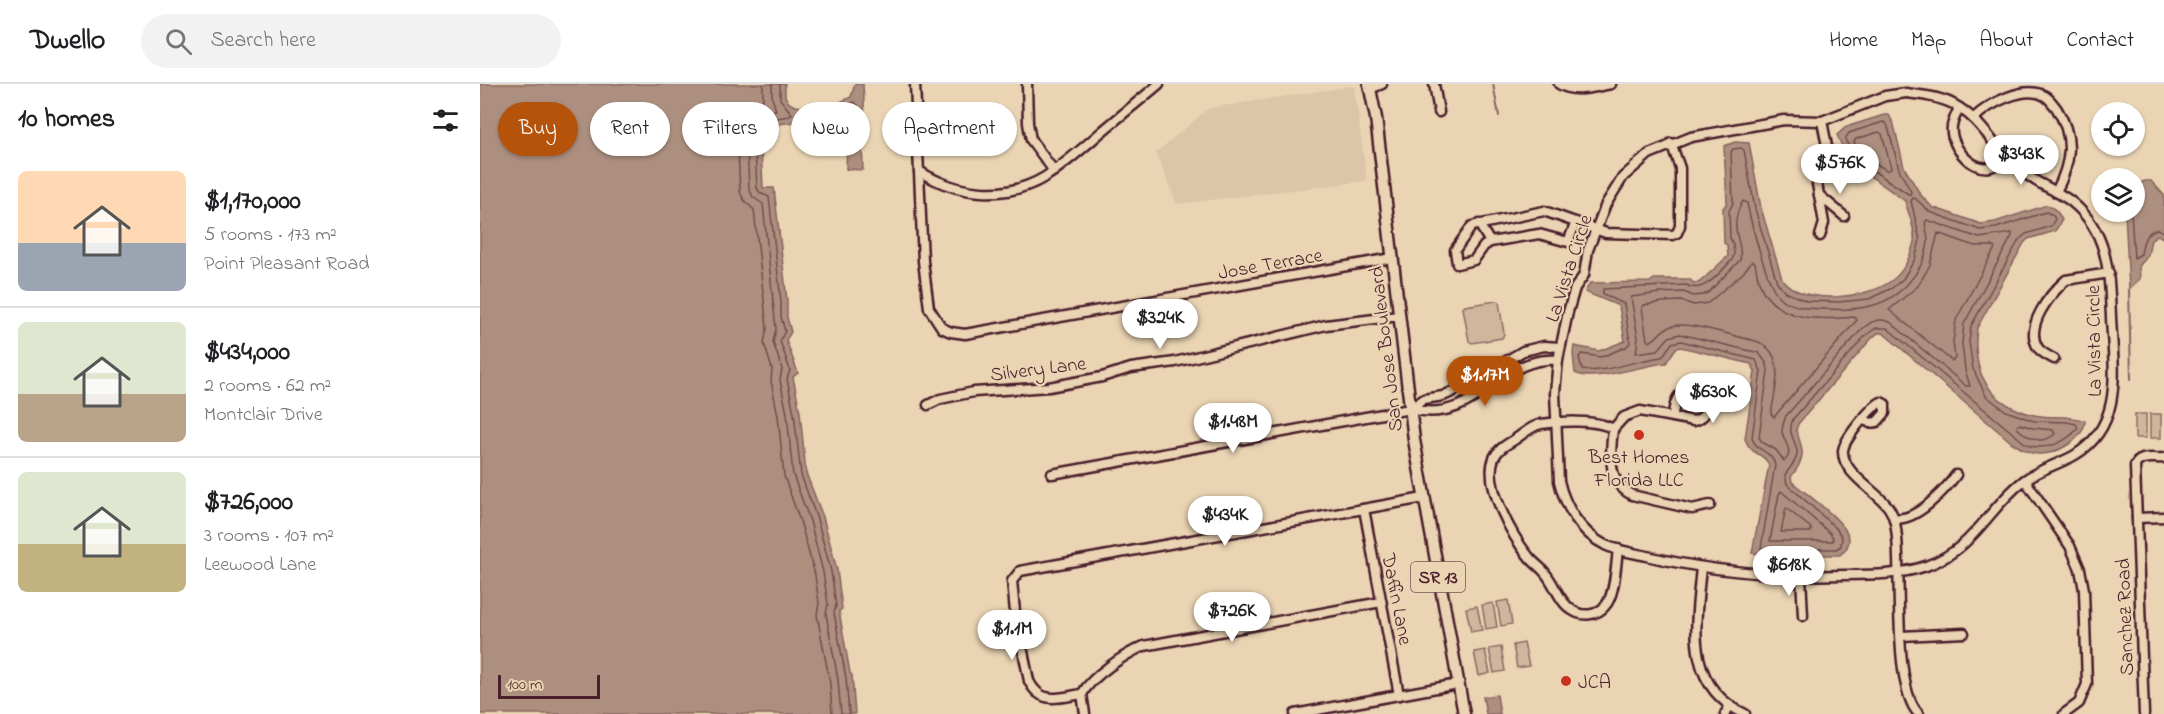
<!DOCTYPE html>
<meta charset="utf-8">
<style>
body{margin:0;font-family:"Indie Flower",sans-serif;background:#f2f2f2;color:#202124;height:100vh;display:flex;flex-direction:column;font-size:22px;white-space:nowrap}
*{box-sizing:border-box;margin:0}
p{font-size:20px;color:#757577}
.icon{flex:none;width:33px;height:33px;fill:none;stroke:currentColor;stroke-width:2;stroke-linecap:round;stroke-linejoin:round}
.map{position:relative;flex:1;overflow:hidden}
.details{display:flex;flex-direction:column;background:#fff;width:480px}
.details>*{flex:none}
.banner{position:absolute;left:18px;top:18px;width:570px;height:54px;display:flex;gap:12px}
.tools{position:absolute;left:1611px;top:18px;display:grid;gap:12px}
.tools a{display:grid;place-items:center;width:54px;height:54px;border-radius:50%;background:#fff;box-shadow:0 2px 4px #0004;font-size:30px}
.scale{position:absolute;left:18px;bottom:15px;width:102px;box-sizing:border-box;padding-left:6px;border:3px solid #4a1f2b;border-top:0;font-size:16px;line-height:21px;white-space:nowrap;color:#4a1f2b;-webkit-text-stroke:4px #ead4b3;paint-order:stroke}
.price{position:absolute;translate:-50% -51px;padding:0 14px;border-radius:21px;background:#fff;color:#222;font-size:20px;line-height:39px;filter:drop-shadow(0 2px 3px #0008)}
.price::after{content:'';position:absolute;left:50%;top:36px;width:18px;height:14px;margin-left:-9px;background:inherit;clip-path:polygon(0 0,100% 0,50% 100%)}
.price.selected{background:#b45309;color:#fff}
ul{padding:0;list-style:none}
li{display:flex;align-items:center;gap:18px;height:150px;padding:0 18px}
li+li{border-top:2px solid #e0e0e0}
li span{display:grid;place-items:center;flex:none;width:168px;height:120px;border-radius:9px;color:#555}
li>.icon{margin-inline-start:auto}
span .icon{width:72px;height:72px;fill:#fffc;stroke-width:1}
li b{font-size:26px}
h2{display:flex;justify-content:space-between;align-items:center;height:72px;padding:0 18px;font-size:26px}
.tag{padding:0 21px;border-radius:27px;background:#fff;box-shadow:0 2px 4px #0004;font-size:21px;line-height:54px}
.tag.selected{background:#b45309;color:#fff}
header{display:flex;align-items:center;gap:36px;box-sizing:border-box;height:84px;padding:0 30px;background:#fff;border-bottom:2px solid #e0e0e0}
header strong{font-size:28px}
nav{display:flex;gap:33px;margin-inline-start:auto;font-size:21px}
.search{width:420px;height:54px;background:#f2f2f2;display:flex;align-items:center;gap:15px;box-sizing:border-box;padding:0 21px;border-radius:33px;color:#757577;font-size:22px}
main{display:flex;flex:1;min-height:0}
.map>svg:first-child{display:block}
</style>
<header>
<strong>Dwello</strong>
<div class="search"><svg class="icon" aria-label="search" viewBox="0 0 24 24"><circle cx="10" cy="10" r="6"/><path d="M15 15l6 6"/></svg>Search here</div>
<nav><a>Home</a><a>Map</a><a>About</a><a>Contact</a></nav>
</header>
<main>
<section class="details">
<h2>10 homes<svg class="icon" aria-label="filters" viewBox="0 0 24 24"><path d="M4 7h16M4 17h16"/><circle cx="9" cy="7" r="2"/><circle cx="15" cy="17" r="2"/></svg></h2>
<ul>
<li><span style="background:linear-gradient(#ffd9b3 60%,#9aa5b1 0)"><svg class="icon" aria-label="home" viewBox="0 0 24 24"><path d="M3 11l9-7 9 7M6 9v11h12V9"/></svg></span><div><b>$1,170,000</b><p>5 rooms · 173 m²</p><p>Point Pleasant Road</p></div></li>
<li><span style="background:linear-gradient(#dfe7d0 60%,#b9a48a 0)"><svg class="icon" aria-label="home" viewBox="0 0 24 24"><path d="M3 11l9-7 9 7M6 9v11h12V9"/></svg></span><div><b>$434,000</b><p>2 rooms · 62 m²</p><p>Montclair Drive</p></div></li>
<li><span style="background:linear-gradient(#dfe7d0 60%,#c2b280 0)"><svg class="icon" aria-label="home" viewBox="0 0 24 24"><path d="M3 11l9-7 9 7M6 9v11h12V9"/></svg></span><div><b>$726,000</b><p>3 rooms · 107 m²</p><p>Leewood Lane</p></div></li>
</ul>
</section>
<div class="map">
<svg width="1684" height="630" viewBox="0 0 1684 630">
<rect width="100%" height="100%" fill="#ead4b3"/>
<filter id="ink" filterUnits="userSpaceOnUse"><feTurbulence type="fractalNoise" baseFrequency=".0167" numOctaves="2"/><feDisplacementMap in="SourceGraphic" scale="12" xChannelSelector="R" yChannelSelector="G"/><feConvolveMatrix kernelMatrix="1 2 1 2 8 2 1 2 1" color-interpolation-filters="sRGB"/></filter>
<g filter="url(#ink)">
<polygon fill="#dcc5a8" points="874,2 887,97 697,120 676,69 729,24"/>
<g fill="#cfb69d" stroke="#8c6a64" stroke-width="1.5">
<polygon points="1016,217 1019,218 1024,250 1022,254 992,259 989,257 983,224 985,222"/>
<rect x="1655" y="330" width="11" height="24"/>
<rect x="1670" y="330" width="11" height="24"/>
<polygon points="1028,516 1032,540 1021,542 1017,518"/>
<polygon points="1013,519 1017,543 1006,545 1002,521"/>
<polygon points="997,522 1002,546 991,548 986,524"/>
<polygon points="1044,559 1049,582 1037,584 1033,561"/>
<polygon points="1021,563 1025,587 1014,589 1009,565"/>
<polygon points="1005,566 1010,589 999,592 994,568"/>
</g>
<g fill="#ad8f7f" stroke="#85625d" stroke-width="1.5">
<path d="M 0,0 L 305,0 L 305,12 L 309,19 L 315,22 L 343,26 L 371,13 L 375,0 L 383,0 L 386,54 L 382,60 L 383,86 L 366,85 C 366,76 368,62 365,53 C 355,28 306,39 286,42 L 285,40 L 280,46 L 283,104 L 294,104 L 307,216 L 307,233 L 311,248 L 306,256 L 318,289 L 313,293 L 320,328 L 326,389 L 343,433 L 357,486 L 362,525 L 359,527 L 370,589 L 372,591 L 375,630 L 0,630 Z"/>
<path d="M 1404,31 L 1409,31 L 1414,41 L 1424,83 L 1440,110 L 1452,123 L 1501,140 L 1515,138 L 1567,121 C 1575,125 1578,127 1582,136 L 1575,147 L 1548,155 L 1544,159 L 1497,244 C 1491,289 1509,320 1554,331 C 1572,335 1587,330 1605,337 C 1604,356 1575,371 1558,370 C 1547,369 1539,363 1531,358 L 1403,249 L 1398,249 L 1391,255 L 1318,340 L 1316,346 C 1324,367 1326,374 1311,393 L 1312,398 C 1325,409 1368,439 1369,455 C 1369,463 1365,467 1360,471 L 1291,471 L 1272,469 L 1289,381 C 1285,369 1271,372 1265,355 L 1275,287 L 1271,280 L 1201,263 L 1196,264 L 1186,279 C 1162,281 1114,299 1095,289 L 1093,270 L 1094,262 L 1119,267 L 1145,257 L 1139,222 L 1105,208 L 1110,199 L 1170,198 L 1174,195 L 1209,195 L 1214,199 L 1220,198 L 1248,172 L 1247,161 L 1244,159 L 1243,124 L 1247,119 L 1244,62 L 1255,58 L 1269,59 L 1281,124 L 1302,195 C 1321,222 1387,215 1411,197 C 1423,189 1431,172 1434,158 C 1436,145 1428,129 1425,117 L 1369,77 L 1357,51 L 1366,43 Z"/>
<path d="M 1665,97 L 1671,97 L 1684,111 L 1684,155 L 1678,151 C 1665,156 1673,165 1666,174 C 1664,177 1661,179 1659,183 L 1660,195 L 1649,205 L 1645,128 L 1654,128 L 1655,101 Z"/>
<polygon points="1017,611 1020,630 1006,630 1003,613"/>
</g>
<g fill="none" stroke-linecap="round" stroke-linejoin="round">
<g stroke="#724c4d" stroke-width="1.5">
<polyline points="283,0 283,16 267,25 260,34 257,44 260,108 264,116 274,126 287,244 284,259 292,285 291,297 298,332 304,392 321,440 335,491 339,519 337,531 350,599 352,630"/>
<path d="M 292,0 L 292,14 L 296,26 C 281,31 274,22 266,44 L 269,104 L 273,113 L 283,120 L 296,245 L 293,258 L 302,285 L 300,296 L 307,330 L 313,391 L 330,437 L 343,488 L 348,520 L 346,530 L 358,596 L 361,630"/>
<polyline points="300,0 300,15 312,30 310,32 290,35 282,34 278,37 274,46 277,104 280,109 289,113 301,217 301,233 305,247 300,257 310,286 307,295 314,329 321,391 337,435 351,487 356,521 354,529 366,594 369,630"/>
<polygon points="374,18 378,21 380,51 375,57 365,42 349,32 350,30"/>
<polygon points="1403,38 1406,39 1408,43 1419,85 1431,108 1430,111 1374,74 1365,55 1369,49"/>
<polygon points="1399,48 1402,50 1411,84 1408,87 1379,69 1374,58 1376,55"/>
<path d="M 1261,64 L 1264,66 L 1275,125 L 1297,198 L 1305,208 L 1327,217 L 1359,218 L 1389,215 L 1412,204 L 1423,195 L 1435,175 L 1440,156 L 1431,117 L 1433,114 L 1436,115 L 1450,128 L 1500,146 L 1516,144 L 1566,128 L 1573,131 L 1575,135 L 1571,142 L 1546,150 L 1539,156 L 1491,242 L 1489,258 L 1493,285 L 1506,312 L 1526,327 L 1554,337 L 1587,338 L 1596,340 L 1598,344 C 1586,359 1565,367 1547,361 L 1407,244 L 1396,244 L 1386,251 L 1313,335 C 1305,353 1321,359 1316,374 C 1314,380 1308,386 1305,391 L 1307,400 L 1356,444 L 1362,453 L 1361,462 L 1356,465 L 1281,464 L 1295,381 C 1291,365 1277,369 1272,354 L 1281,287 L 1276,276 L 1201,257 L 1192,259 L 1182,273 C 1161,275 1120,290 1102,286 L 1099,273 L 1102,270 L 1121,273 L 1146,263 L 1150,259 L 1144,220 L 1123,210 L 1123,205 L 1206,201 C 1224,211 1240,188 1252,176 L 1254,170 L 1253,160 L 1250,154 L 1249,127 L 1253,119 L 1251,68 L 1253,65 Z"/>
<path d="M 1263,117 L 1267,119 C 1270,135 1288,205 1300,214 C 1313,224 1332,225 1348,225 C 1362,226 1377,225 1390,222 C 1419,216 1445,187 1448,157 C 1448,151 1446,145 1445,139 L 1447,136 L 1499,154 L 1532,149 L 1532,152 L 1484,240 L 1482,259 L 1485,286 L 1490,302 L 1486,302 L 1410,238 C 1398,233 1390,238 1381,246 L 1306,332 C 1304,337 1302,342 1302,348 C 1304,359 1315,368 1304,377 L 1296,366 L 1282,358 L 1279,353 L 1288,287 L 1287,280 L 1279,269 L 1200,250 L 1189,253 L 1178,266 L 1156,269 L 1158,254 L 1151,213 L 1180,209 L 1204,208 L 1213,212 L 1223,211 L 1229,208 L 1260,176 C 1262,167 1259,160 1257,151 C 1254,139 1257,126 1263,117 Z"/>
<path d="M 1651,128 L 1654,174 L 1661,170 C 1663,158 1664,149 1677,145 L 1684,148"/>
<polygon points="1458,149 1495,162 1512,162 1515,164 1476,236 1473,258 1475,274 1472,277 1409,226 1438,202 1450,181"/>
<path d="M 1272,177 L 1275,179 C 1277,188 1278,199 1283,207 C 1301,238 1343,236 1374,233 L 1377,236 L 1294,333 L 1291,330 C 1295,306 1308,269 1276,257 C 1256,253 1209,237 1192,242 C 1181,244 1178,255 1169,258 L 1167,256 L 1162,224 L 1164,221 L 1182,218 L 1201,217 L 1214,221 L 1228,219 L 1263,189 Z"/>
<path d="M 1540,340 L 1553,344 L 1573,346 L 1575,350 C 1562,361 1550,355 1538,345 L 1537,342 Z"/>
<polygon points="1301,407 1350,449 1353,454 1353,457 1290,457 1299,410"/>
<polygon points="1306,424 1331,444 1331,448 1301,448"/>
</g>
<g stroke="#85625d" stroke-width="2">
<polyline points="1013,0 1019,32"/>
<polyline points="1649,205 1651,295"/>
</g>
<g stroke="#4a1f2b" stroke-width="13">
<g id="minor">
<polyline points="435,0 443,177 449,224 462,244 471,248 485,250 912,174"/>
<polyline points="547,0 548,39 551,56 574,87"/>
<polyline points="954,0 959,28"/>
<path d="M 1079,0 C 1095,10 1114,3 1131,0"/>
<polyline points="890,5 902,0"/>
<path d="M 1426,9 C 1442,11 1459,13 1473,20 C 1494,31 1505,48 1519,65 C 1530,78 1542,88 1556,97 C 1568,104 1582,110 1593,119 C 1629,149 1629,190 1631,233 C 1633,282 1645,341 1595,371 C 1578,381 1558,385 1542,398 C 1506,427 1494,465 1446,482 C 1420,491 1393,491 1366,491 C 1298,493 1233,488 1167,472 C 1154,469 1138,467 1125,461 C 1101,449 1085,423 1079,397 L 1075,309 L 1078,276 L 1088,228 L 1095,204 L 1104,191 L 1108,166 L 1126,120 L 1143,93 L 1169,70 L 1211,53 L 1304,36 L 1342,37 L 1405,12 Z"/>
<path d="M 1479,24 C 1477,29 1473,36 1472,42 C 1469,60 1490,87 1510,83 C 1516,82 1521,77 1525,72"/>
<path d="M 1494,34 C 1509,20 1544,0 1565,12 C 1570,15 1573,20 1577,25 C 1595,54 1591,79 1576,108"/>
<path d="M 439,87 C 477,111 525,117 565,93 C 584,81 602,65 619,50 C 639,33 659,17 679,0"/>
<polyline points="1339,111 1364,132"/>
<polyline points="1096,138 1088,158 1059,150 1010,158 1004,162 994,176 977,180 975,166 992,142 1064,127 1126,149 1193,151 1197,149 1200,142 1200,84 1191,59"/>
<polyline points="999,140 1010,158"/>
<polyline points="1340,152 1344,139 1337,100 1350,77 1342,37"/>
<path d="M 1574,275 C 1568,272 1562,269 1558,264 C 1544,242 1570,210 1586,196 L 1629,189"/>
<polyline points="448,321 460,315 494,308 569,303 622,293 651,284 695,278 846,241 919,232"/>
<polyline points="930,325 944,315 963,312 974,307 988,296 1004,290 1043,267 1064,262 1080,263"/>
<path d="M 1384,335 L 1390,339 L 1397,338 L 1405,329 L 1405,320 L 1401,318 C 1391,323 1362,357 1363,368 C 1363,390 1397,407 1409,424 C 1415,433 1416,443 1417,454 C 1421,492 1413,607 1439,630"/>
<path d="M 1133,345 C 1117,335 1080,337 1061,340 C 1051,342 1042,351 1034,356 C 1026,361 1018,365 1014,374 C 1003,401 1033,454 1050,474 C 1055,480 1062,484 1066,490 C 1075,501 1080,519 1092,526 C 1102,533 1117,532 1125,522 C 1135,512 1136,480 1138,465"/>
<path d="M 1133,345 L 1144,333 L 1160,327 L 1214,337 C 1239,330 1218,298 1201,310 C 1195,314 1194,326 1192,333"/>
<path d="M 1133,345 C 1130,369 1127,399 1152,411 L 1212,425 L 1230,421"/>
<path d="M 572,390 L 930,325 C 999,342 1019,270 1078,276"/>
<polyline points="1545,396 1590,462 1600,485 1604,506 1607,600 1599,619 1584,630"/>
<polyline points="884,425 919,611"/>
<path d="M 1414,434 C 1435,439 1465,406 1476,391"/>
<polyline points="1657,434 1684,433"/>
<path d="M 1221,483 C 1216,539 1203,602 1265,630"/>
<polyline points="1321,492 1323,532"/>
<polyline points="1421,552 1484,549"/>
<path d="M 602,610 C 580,613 561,622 549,597 L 535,528 L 532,497 L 540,487 L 944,414"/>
<path d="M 602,610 C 612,592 645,570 664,562 L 901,518"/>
<polyline points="602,610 605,630"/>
<polyline points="815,630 978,600"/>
<polyline points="1245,630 1250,622"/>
<path d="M 1664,630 L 1655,382 C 1659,371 1674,375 1684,374"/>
</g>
</g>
<g stroke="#4a1f2b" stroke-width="15">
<polyline id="major" points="889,0 896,34 934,356 984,630"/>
</g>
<use href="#minor" stroke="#ead4b3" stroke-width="8"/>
<use href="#major" stroke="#ead4b3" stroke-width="10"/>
</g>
</g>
<g fill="#c8321e" stroke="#ead4b3" stroke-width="2">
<circle cx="1159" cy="351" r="6"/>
<circle cx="1086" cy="597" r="6"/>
</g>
<g text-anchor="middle" stroke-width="4.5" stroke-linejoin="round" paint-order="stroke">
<rect fill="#ead4b3" stroke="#7a5554" stroke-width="1.5" x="931" y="478" width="54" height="30" rx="4.5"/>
<g font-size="18" font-weight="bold" fill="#4a1f2b">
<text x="958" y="499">SR 13</text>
</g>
<g font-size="20" fill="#4a1f2b" stroke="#ead4b3">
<text transform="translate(790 179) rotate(-10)" y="7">Jose Terrace</text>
<text transform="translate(1088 184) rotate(-72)" y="7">La Vista Circle</text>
<text transform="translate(1613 257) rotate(-91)" y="7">La Vista Circle</text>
<text transform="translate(905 265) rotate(-97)" y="7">San Jose Boulevard</text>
<text transform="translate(558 284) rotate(-7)" y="7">Silvery Lane</text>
<text transform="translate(918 515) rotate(79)" y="7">Daffin Lane</text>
<text transform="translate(1644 533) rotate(-92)" y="7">Sanchez Road</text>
</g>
<g font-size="20" fill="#4a1f2b" stroke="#ead4b3">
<text x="1159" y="379">Best Homes<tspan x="1159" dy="23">Florida LLC</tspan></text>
<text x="1098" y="604" text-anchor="start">JCA</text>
</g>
</g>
</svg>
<div class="tools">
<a><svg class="icon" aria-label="locate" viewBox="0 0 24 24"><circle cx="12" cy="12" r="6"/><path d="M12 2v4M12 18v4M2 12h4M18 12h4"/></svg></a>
<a><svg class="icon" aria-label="layers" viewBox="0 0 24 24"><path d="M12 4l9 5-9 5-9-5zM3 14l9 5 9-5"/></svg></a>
</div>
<div class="scale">100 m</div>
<b class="price" style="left:1541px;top:102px">$343K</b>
<b class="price" style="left:1360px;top:111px">$576K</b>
<b class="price" style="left:680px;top:266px">$324K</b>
<b class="price selected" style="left:1005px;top:323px">$1.17M</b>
<b class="price" style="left:1233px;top:340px">$630K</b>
<b class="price" style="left:753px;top:370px">$1.48M</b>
<b class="price" style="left:745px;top:463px">$434K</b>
<b class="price" style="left:1309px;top:513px">$618K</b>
<b class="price" style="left:752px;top:559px">$726K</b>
<b class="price" style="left:532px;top:577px">$1.1M</b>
<div class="banner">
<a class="tag selected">Buy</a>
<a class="tag">Rent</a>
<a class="tag">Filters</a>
<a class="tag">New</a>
<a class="tag">Apartment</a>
</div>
</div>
</main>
